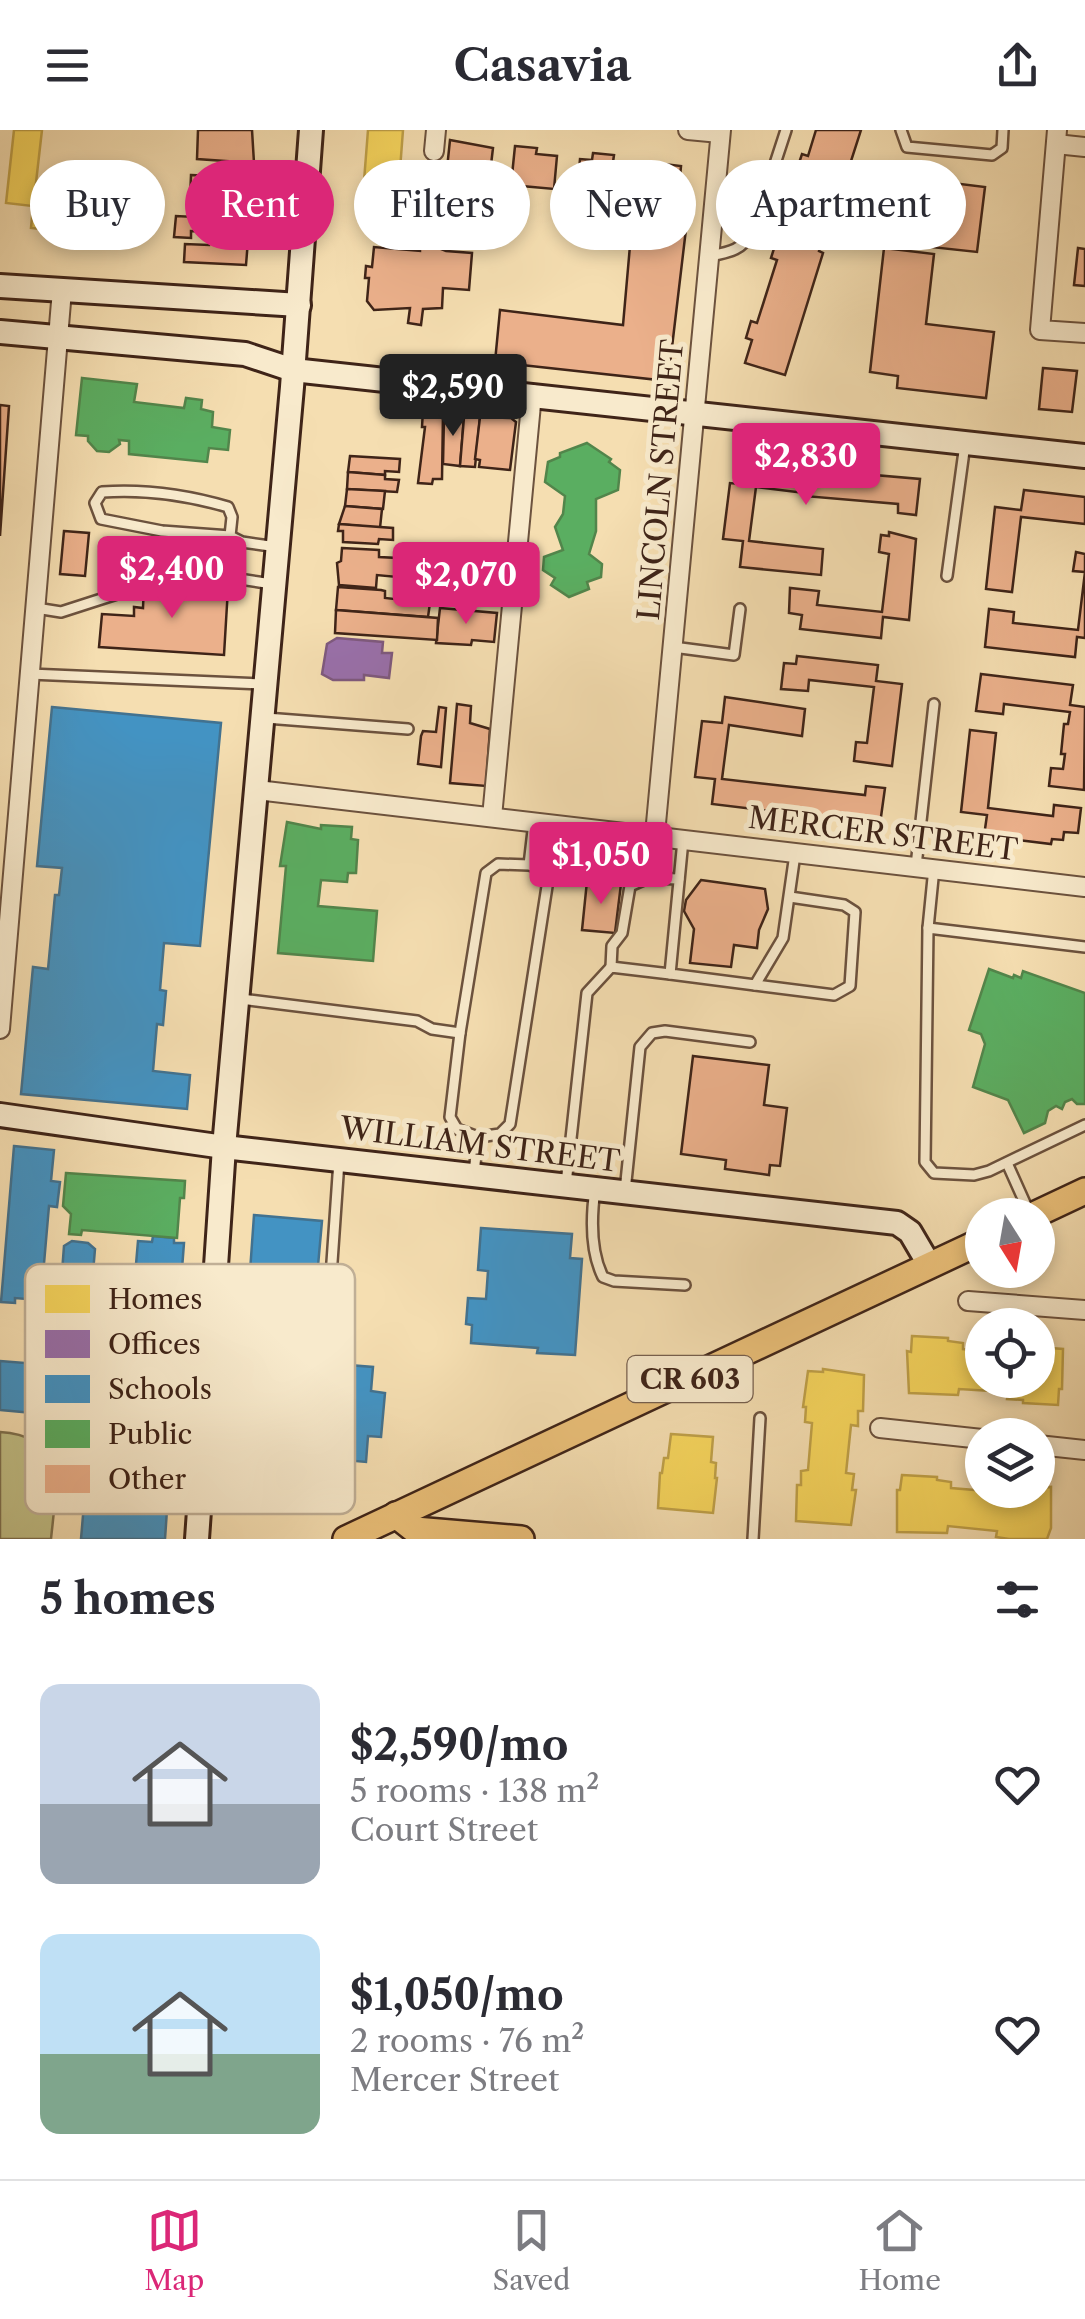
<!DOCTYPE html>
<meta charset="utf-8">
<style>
body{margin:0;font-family:"Libre Caslon Text",serif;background:#f7f7f7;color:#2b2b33;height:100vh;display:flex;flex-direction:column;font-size:38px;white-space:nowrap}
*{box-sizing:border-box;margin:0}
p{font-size:32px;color:#7c7c81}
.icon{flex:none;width:55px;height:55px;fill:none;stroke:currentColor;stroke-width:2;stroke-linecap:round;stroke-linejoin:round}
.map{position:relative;height:1409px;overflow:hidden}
.sheet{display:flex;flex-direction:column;background:#fff;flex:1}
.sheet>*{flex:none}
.hud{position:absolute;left:30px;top:30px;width:1025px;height:90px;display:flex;gap:20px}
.needle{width:65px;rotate:169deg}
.fabs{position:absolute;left:965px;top:1068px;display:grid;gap:20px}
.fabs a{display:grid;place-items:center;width:90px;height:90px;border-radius:50%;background:#fff;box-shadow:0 5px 15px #0003;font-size:50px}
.price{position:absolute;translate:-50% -85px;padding:0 22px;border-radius:10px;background:#db2777;color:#fff;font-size:32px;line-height:65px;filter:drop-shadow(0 2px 5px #0008)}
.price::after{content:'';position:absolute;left:50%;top:60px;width:30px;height:22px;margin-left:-15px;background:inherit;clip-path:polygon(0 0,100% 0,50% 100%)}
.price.current{background:#222;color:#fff}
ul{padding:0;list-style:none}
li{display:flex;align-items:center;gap:30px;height:250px;padding:0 40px}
li span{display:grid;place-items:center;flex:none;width:280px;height:200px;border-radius:20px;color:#555}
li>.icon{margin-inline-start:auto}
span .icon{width:120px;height:120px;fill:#fffc;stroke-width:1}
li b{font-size:42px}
h2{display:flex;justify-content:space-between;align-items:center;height:120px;padding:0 40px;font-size:42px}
.pill{padding:0 35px;border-radius:45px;background:#fff;box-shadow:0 5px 15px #0003;font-size:35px;line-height:90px}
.pill.current{background:#db2777;color:#fff}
header{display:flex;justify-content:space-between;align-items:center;height:130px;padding:0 40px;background:#fff;font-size:45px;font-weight:800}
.dock{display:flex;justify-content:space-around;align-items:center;height:140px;border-top:2px solid #e1e1e2;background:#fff;font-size:28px;color:#7c7c81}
.dock a{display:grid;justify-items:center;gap:5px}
.dock .current{color:#db2777}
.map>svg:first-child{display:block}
</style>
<header><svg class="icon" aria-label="menu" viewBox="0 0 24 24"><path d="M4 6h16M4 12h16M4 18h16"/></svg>Casavia<svg class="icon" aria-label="share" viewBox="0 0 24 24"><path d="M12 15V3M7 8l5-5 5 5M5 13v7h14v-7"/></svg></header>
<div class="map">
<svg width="1085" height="1409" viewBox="0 0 1085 1409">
<rect width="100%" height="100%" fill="#f5deb1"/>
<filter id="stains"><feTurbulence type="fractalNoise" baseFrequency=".002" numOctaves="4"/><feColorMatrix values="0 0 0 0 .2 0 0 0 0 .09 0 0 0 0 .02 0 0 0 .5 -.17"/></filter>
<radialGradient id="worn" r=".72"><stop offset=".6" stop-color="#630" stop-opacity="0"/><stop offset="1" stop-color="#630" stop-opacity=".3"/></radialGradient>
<path fill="#c2c087" stroke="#807250" stroke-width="2.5" d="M 0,1302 C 68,1306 56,1359 51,1409 L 0,1409 Z"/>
<g fill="#f6d55c" stroke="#bfa048" stroke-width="2.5">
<polygon points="14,0 42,0 34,70 87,76 84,104 31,98 33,76 6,73"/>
<polygon points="368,0 403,0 399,53 364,51"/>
<polygon points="912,1206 948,1208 948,1211 963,1213 963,1219 982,1221 982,1250 1038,1250 1038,1217 1063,1219 1062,1259 1059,1259 1058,1275 1023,1273 1023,1270 1007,1269 1008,1262 959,1259 958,1265 909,1263 907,1221 911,1222"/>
<polygon points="823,1239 864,1245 863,1281 858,1281 858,1296 851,1295 846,1343 854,1344 852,1360 856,1360 851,1395 796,1391 797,1355 801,1355 801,1341 808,1340 812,1293 805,1292 806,1277 803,1277 808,1241 823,1242"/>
<polygon points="671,1304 713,1307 711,1332 716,1333 715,1348 717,1348 713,1383 658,1378 660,1343 662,1343 664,1328 668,1328"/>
<polygon points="902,1345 937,1347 937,1350 951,1352 951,1358 999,1362 1051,1357 1051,1398 1047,1409 1009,1409 996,1407 997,1401 948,1396 947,1403 897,1402 897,1360 900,1360"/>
</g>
<polygon fill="#9970ab" stroke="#7e597f" stroke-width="2.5" points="337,508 383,512 382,523 392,523 389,548 364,545 364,550 333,550 322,544 327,514"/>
<g fill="#4393c3" stroke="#427290" stroke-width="2.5">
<polygon points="52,577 221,593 200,816 164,813 160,860 166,861 163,895 157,894 153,941 190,945 187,979 21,964 33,837 48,839 55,765 59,765 62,738 37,736"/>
<polygon points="14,1016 54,1020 51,1051 60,1052 57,1077 49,1076 43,1145 29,1145 26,1169 15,1168 15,1173 1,1172"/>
<polygon points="254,1085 322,1091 314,1181 293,1179 282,1186 281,1195 271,1194 271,1201 257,1200 256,1213 273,1214 273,1229 373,1237 371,1261 385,1263 381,1307 368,1306 366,1332 233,1320 235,1298 173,1293 165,1409 81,1409 91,1292 119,1294 120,1279 81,1276 79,1307 54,1304 55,1285 0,1280 0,1231 62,1236 63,1221 82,1220 83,1207 123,1211 124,1194 110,1199 92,1197 81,1184 85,1172 60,1169 64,1116 72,1111 88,1113 95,1119 91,1166 138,1176 140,1147 135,1146 138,1111 152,1112 153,1106 174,1108 174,1113 184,1113 171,1282 236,1287 242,1213 245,1213"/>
<polygon points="481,1098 572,1104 570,1128 582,1129 575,1225 537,1223 538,1218 471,1213 472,1195 466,1194 468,1168 486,1169 488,1141 478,1140"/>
</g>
<g fill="#5aae61" stroke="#52854b" stroke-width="2.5">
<polygon points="82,248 137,254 134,272 184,278 186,268 202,270 201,279 213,282 212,297 230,300 228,320 209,318 207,332 129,324 129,311 119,310 120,314 109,322 97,321 88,311 88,306 76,305"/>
<polygon points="587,313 611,329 609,332 620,340 618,360 596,369 596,401 589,424 602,434 601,447 587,452 589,459 569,467 551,455 555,448 543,440 544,427 563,420 555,397 563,384 565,366 545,352 548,332 560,327 560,323"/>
<polygon points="287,692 321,699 321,695 352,697 351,709 358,710 356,743 348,743 347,752 321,750 318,776 377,781 373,831 278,823 286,736 280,736"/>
<polygon points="989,839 1013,848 1014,845 1021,848 1023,841 1085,863 1085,974 1077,974 1072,969 1065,972 1062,979 1056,976 1048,981 1045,993 1024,1003 1008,970 973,957 985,914 981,904 969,900"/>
<polygon points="66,1043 185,1051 184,1068 180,1068 177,1108 82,1100 81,1105 69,1104 71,1084 63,1076"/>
</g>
<g fill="#ebb08b" stroke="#3f2418" stroke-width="2.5">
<polygon points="198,0 252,0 254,33 197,29"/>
<polygon points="816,0 861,0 843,56 839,55 819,121 823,123 785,245 745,233 752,210 746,208 751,191 757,193 777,130 771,128 777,109 782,111 803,44 796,42 802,24 808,26"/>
<polygon points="450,10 493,18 489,52 446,48"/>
<polygon points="515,16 537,18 536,24 557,26 554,59 511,55"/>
<polygon points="593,23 614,25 613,32 622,33 619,66 577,62 580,29 592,30"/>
<polygon points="647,32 681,36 677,82 658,80 659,69 643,67"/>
<polygon points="191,45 253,48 246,135 184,132 185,114 209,115 210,102 191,101 191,108 174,107 176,86 195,87 196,70 190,70"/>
<polygon points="920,49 985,57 977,122 912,115"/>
<polygon points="632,93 686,99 668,251 495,232 500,180 623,195"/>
<polygon points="435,114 442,114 441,119 446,121 472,123 469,160 443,158 442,178 423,179 421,195 408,193 410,178 374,180 367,171 369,148 365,148 366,136 372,137 374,117 420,121 420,117 434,118"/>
<polygon points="884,118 934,124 926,194 994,202 986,268 897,258 898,246 870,242"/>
<polygon points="1078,118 1085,119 1085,156 1074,155"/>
<polygon points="1043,238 1077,241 1072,282 1039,279"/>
<polygon points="0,275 9,276 0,406"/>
<polygon points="423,280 443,283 442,349 433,349 432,354 418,353 425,297 422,297"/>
<polygon points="447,283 464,287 460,336 443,334 444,286"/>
<polygon points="472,285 480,287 475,337 460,336 464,287"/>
<polygon points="480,287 511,288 516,292 510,340 479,337 480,330 475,329"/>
<polygon points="350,326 400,329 399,342 385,341 385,345 348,342"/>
<polygon points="752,330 817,337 817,340 920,349 916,385 898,383 898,374 804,366 805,363 756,357 749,411 823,419 821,445 740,437 743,411 723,409 730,353 749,355"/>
<polygon points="348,342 385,345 385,349 399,350 397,362 347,359"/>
<polygon points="347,359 385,361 383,379 345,376"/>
<polygon points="1024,360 1085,367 1085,394 1021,387 1012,462 986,459 995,377 1021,380"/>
<polygon points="345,376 382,379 380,398 339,394"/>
<polygon points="339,394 393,398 393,410 379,409 378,414 343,412 343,401 338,401"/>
<polygon points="64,401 89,403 85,446 60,444"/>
<polygon points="889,402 916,409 909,490 883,487 881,508 800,499 802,485 789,483 790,458 819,461 817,475 882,482 889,424 879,422 881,405 889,406"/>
<polygon points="342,418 379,420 379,427 398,428 397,447 377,445 376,458 339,455 337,433 341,431"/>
<polygon points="1076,422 1085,424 1085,508 1077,507 1075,527 985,517 989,479 1014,482 1013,493 1078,500 1085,442 1073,441"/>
<polygon points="144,453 228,458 224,525 99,517 102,484 134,486 134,477 143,478"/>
<polygon points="338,457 381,460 385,461 385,468 430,473 428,487 336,480"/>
<polygon points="440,478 497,483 494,512 472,510 471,515 436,513"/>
<polygon points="336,480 438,488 437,510 335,503"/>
<polygon points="797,526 878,535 876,551 902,554 892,636 854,631 856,612 867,613 874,557 809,550 808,561 781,559 784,533 796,534"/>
<polygon points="981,544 1073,555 1070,575 1085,577 1084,660 1049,656 1051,638 1063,639 1065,624 1061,624 1064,594 1068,594 1070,582 1004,574 1003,584 976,581"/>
<polygon points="725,567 805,579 802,606 729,595 722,649 865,665 866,656 885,658 880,694 712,674 715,649 695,647 702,591 722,593"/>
<polygon points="457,574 471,576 470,593 490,599 486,656 450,653"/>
<polygon points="439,577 446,578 441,637 418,634 421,606 423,601 436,602"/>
<polygon points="970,600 996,603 988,678 1053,686 1054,675 1081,678 1078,703 1064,702 1063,710 1052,709 1051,714 984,706 987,685 961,682"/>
<polygon points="701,750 765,759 768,779 759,800 757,818 734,815 731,837 690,833 694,799 684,781 686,770"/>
<polygon points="587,751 621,754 615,803 582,800"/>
<polygon points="693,926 769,935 764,975 787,978 780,1036 770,1035 769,1045 725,1039 726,1030 681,1024"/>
</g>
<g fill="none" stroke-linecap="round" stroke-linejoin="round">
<g stroke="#6c523e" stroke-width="14">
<g id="lane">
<polyline points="901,0 907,17 992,25 1002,18 1003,0"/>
<path d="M 710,126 C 731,122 742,120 753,101 L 786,0"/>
<path d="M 230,406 L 232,387 L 228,377 C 187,365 144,359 102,362 L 95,373 L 101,389 L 162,401 L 230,406 L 242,412 L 277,417"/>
<polyline points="417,429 516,436"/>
<polyline points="947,446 965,314"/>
<polyline points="36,478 61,482 120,463 136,438 181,440 272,454"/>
<polyline points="673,517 734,525 740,479"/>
<polyline points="30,544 263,554"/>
<polyline points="266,588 408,599"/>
<polyline points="683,710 670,844 755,855 783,808 795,724"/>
<polyline points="529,735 498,734 486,743 460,903 450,987 457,999 478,1007 500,1004 510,994 548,750 543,740 529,735 534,692"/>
<polyline points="916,736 934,574"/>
<polyline points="928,798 934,738"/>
<polyline points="1085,817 928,798 925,1032 934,1043 974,1045 989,1041 1085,995"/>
<polyline points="611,837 612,816 622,803 630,756 648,748 679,749"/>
<polyline points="755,855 834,865 850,856 855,782 844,775 790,767"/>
<polyline points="241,869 417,891 432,899 460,903"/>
<polyline points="1007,1033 1029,1082"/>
<polyline points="474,1043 478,1007"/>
<polyline points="566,1054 587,863 611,837 670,844"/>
<path d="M 595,1059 C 591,1088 590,1121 603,1147 L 614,1151 L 685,1155"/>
<polyline points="625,1061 640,917 652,903 665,901 750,912"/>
<polyline points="328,1190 339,1031"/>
<polyline points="753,1409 760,1288"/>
</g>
</g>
<g stroke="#6c523e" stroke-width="22">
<g id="street">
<polyline points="688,0 720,3"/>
<polyline points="1057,0 1040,200 1085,203"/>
<polyline points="1056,14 1085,17"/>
<polyline points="434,21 436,0"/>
<polyline points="257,660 1085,757"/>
<polyline points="492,687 532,264"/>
<polyline points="655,704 721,0"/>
<polyline points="0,899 62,160"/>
<polyline points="968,1171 1085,1180"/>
<polyline points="880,1298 982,1309"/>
<polyline points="1038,1315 1085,1320"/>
</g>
</g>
<g stroke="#3f2418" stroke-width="28">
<g id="secondary">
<polyline points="0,156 299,175"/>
<polyline points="0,202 245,224 293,240 1085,326"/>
<polyline points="0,985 224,1017 897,1093 910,1102 930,1136"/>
<polyline points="206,1285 224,1017 292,257 311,0"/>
<polyline points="197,1409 205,1295"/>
</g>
</g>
<g stroke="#3f2418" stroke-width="30">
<g id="primary">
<polyline points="1034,1085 1085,1061"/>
<polyline points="396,1385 415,1400 521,1409"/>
<polyline points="346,1409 982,1111"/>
</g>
</g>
<use href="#lane" stroke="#f8eacc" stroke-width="9"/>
<use href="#street" stroke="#f8eacc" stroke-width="18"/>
<use href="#secondary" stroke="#f8eacc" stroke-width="22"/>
<use href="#primary" stroke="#eabf78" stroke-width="25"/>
</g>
<g text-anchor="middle" stroke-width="10" stroke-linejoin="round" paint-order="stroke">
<rect fill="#f8eacc" stroke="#765f4e" stroke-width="2.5" x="627.5" y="1226" width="125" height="46" rx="8"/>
<g font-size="28" font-weight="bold" fill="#3f2418">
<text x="690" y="1259">CR 603</text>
</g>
<g font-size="30" fill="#3f2418" stroke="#f8eacc">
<text transform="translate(661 350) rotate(-85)" y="10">LINCOLN STREET</text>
<text transform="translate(883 704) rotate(7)" y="10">MERCER STREET</text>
<text transform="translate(480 1015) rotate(7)" y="10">WILLIAM STREET</text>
</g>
</g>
<rect x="25" y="1134" width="330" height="250" rx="15" fill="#f8eacc" stroke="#c0af96" stroke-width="2.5"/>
<rect x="45" y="1155" width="45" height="28" fill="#f6d55c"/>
<rect x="45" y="1200" width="45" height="28" fill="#9970ab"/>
<rect x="45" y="1245" width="45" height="28" fill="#4393c3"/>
<rect x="45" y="1290" width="45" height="28" fill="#5aae61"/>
<rect x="45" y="1335" width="45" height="28" fill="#ebb08b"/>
<g font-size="28" fill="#3f2418">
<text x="108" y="1179">Homes</text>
<text x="108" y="1224">Offices</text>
<text x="108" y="1269">Schools</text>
<text x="108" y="1314">Public</text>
<text x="108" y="1359">Other</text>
</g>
<rect width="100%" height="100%" filter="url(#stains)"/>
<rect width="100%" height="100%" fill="url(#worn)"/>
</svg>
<div class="fabs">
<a><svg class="needle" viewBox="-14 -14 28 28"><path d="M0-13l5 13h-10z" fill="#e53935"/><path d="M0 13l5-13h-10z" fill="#7c7c81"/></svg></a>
<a><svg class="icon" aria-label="locate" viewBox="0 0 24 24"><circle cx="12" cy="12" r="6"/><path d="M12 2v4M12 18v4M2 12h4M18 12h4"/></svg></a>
<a><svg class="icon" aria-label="layers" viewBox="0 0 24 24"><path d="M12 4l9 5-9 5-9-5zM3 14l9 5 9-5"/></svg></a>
</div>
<b class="price current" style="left:453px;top:309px">$2,590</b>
<b class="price" style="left:806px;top:378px">$2,830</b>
<b class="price" style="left:172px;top:491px">$2,400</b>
<b class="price" style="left:466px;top:497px">$2,070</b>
<b class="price" style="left:601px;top:777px">$1,050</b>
<div class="hud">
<a class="pill">Buy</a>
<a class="pill current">Rent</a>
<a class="pill">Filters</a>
<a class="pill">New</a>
<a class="pill">Apartment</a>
</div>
</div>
<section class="sheet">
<h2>5 homes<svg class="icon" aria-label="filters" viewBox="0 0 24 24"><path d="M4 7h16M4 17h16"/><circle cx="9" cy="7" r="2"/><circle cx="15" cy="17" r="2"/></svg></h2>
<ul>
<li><span style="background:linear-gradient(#c9d6e8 60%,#9aa5b1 0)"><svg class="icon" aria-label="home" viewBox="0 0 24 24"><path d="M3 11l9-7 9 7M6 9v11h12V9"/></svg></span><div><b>$2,590/mo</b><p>5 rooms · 138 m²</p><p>Court Street</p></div><svg class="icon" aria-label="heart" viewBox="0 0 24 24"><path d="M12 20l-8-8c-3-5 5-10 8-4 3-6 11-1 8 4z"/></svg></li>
<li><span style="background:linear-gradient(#bfe0f5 60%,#7fa58c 0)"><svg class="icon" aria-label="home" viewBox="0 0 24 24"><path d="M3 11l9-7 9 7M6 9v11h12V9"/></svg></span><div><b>$1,050/mo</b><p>2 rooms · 76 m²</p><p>Mercer Street</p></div><svg class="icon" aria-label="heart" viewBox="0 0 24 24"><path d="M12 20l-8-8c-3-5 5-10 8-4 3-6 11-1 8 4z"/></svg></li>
</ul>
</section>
<nav class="dock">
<a class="current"><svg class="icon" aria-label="map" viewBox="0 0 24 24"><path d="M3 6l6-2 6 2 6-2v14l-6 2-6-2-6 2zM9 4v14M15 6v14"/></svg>Map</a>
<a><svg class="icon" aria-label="saved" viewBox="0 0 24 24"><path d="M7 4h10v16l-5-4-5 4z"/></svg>Saved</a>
<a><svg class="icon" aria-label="home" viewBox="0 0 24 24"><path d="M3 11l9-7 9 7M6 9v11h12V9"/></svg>Home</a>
</nav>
